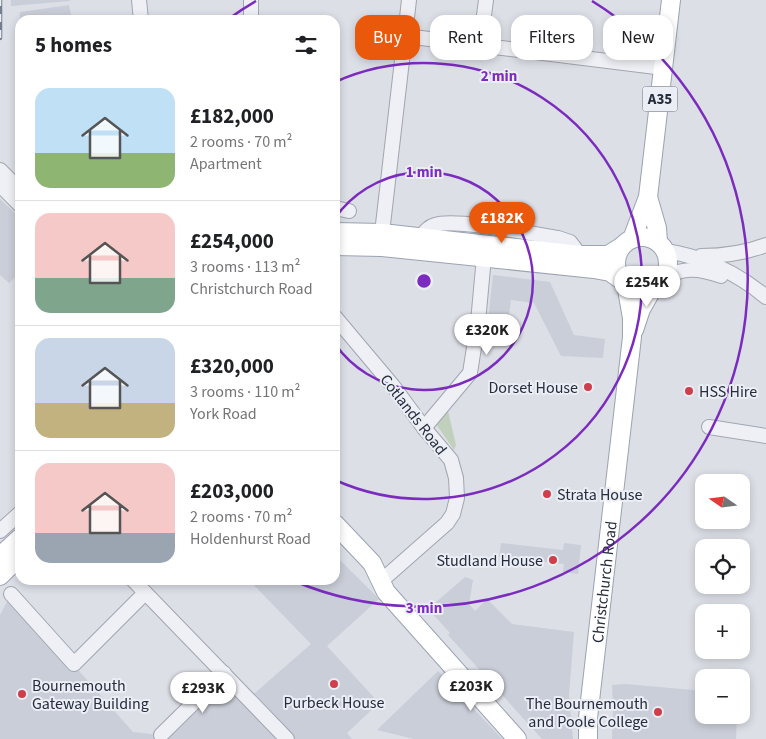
<!DOCTYPE html>
<meta charset="utf-8">
<style>
body{margin:0;font-family:"Source Sans 3",sans-serif;background:#f6f6f6;color:#202124;height:100vh;display:flex;flex-direction:column;font-size:19px;white-space:nowrap}
*{box-sizing:border-box;margin:0}
p{font-size:16px;color:#757577}
.icon{flex:none;width:28px;height:28px;fill:none;stroke:currentColor;stroke-width:2;stroke-linecap:round;stroke-linejoin:round}
.map{position:relative;flex:1;overflow:hidden}
.sheet{position:absolute;left:15px;top:15px;width:325px;height:570px;display:flex;flex-direction:column;background:#fff;border-radius:15px;box-shadow:0 2px 8px #0003}
.sheet>*{flex:none}
.hud{position:absolute;left:355px;top:15px;width:335px;height:45px;display:flex;gap:10px}
.needle{width:32px;rotate:284deg}
.fabs{position:absolute;left:695px;top:474px;display:grid;gap:10px}
.fabs a{display:grid;place-items:center;width:55px;height:55px;border-radius:10px;background:#fff;box-shadow:0 2px 8px #0003;font-size:25px}
.price{position:absolute;translate:-50% -42px;padding:0 11px;border-radius:18px;background:#fff;color:#222;font-size:16px;line-height:32px;filter:drop-shadow(0 1px 2px #0008)}
.price::after{content:'';position:absolute;left:50%;top:30px;width:15px;height:11px;margin-left:-8px;background:inherit;clip-path:polygon(0 0,100% 0,50% 100%)}
.price.active{background:#ea580c;color:#fff}
ul{padding:0;list-style:none}
li{display:flex;align-items:center;gap:15px;height:125px;padding:0 20px}
li+li{border-top:1px solid #e0e0e0}
li span{display:grid;place-items:center;flex:none;width:140px;height:100px;border-radius:15px;color:#555}
li>.icon{margin-inline-start:auto}
span .icon{width:60px;height:60px;fill:#fffc;stroke-width:1}
li b{font-size:21px}
h2{display:flex;justify-content:space-between;align-items:center;height:60px;padding:0 20px;font-size:21px}
.pill{padding:0 18px;border-radius:15px;background:#fff;box-shadow:0 2px 8px #0003;font-size:18px;line-height:45px}
.pill.active{background:#ea580c;color:#fff}
.map>svg:first-child{display:block}
</style>
<div class="map">
<svg width="766" height="739" viewBox="0 0 766 739">
<rect width="100%" height="100%" fill="#dcdfe6"/>
<g fill="#caced8">
<polygon points="11,0 70,0 70,1 11,6"/>
<polygon points="69,5 72,20 20,20 19,36 20,12"/>
<polygon points="0,199 20,218 20,273 9,283 0,275"/>
<polygon points="493,275 550,282 574,335 605,339 603,358 561,356 534,303 511,300 508,323 488,321"/>
<polygon points="501,543 563,550 564,543 581,545 578,574 563,572 564,564 499,557"/>
<polygon points="335,555 379,599 327,646 379,703 347,733 352,739 0,739 0,615 11,594 133,732 160,735 224,673 249,698 311,644 249,580 335,580"/>
<polygon points="465,577 473,580 469,604 475,611 487,599 512,624 574,632 569,695 573,739 542,739 448,635 450,633 428,609"/>
<polygon points="438,671 502,739 414,739 377,730"/>
<polygon points="626,684 704,691 704,715 737,715 736,739 612,739 613,709 612,685"/>
</g>
<polygon fill="#c1d0bd" points="448,411 456,445 454,450 436,424"/>
<g fill="none" stroke-linecap="round" stroke-linejoin="round">
<g stroke="#a2a6b0" stroke-width="16">
<g id="minor">
<polyline points="139,0 141,20"/>
<polyline points="251,20 251,0"/>
<polyline points="405,36 664,68"/>
<polyline points="480,46 486,0"/>
<polyline points="0,170 20,190"/>
<polyline points="0,185 20,205"/>
<polyline points="335,208 349,211"/>
<polyline points="382,233 409,0"/>
<path d="M 421,237 C 425,232 428,227 435,225 C 455,218 533,234 558,238 L 570,242 L 580,255"/>
<path d="M 666,251 C 704,257 736,272 766,297"/>
<path d="M 701,256 C 724,256 745,253 766,245"/>
<path d="M 663,278 C 684,267 698,268 721,276"/>
<polyline points="335,317 393,386 424,428 451,460 456,478 457,498 453,514 447,523 380,582"/>
<polyline points="709,427 766,436"/>
<polyline points="424,428 470,373 478,322 484,257"/>
<polyline points="0,531 20,513"/>
<polyline points="133,580 287,739"/>
<polyline points="11,594 74,664 145,593"/>
<polyline points="161,735 224,673"/>
</g>
</g>
<g stroke="#9ba3b2" stroke-width="20">
<g id="major">
<polyline points="648,197 657,228 658,242"/>
<polyline points="335,232 382,233 580,255 608,255 621,247"/>
<circle cx="642" cy="263" r="26"/>
<polyline points="632,239 648,197 671,0"/>
<polyline points="335,246 382,247 594,269 610,272 623,281"/>
<polyline points="634,330 641,309 654,286"/>
<polyline points="335,524 372,563 386,592 517,739"/>
<polyline points="0,556 20,538"/>
<polyline points="0,576 20,556"/>
<path id="s1" d="M 588,739 L 588,718 L 632,337 L 632,318 L 626,284"/>
</g>
</g>
<use href="#minor" stroke="#eff0f5" stroke-width="14"/>
<use href="#major" stroke="#fff" stroke-width="18"/>
<g stroke="#757e90" stroke-width="4.5">
<polyline id="rail" points="0,38 0,0"/>
</g>
<use href="#rail" stroke="#ebeef4" stroke-width="2.5" stroke-dasharray="8" stroke-linecap="butt"/>
</g>
<g fill="none" stroke="#7b2cbf" stroke-width="2.5">
<path d="M335 218A109 109 0 1 1 335 344"/>
<path d="M335 82A218 218 0 1 1 335 480"/>
<path d="M227 20A327 327 0 0 1 256 1M592 1A327 327 0 0 1 294 581"/>
</g>
<g fill="#ce3e4b" stroke="#ebeef4" stroke-width="2">
<circle cx="588" cy="387" r="5"/>
<circle cx="689" cy="391" r="5"/>
<circle cx="547" cy="494" r="5"/>
<circle cx="553" cy="560" r="5"/>
<circle cx="334" cy="684" r="5"/>
<circle cx="22" cy="694" r="5"/>
<circle cx="658" cy="712" r="5"/>
</g>
<g text-anchor="middle" stroke-width="4" stroke-linejoin="round" paint-order="stroke">
<rect fill="#ebeef4" stroke="#616774" stroke-width="1" x="642.5" y="86.5" width="35" height="25" rx="4"/>
<g font-size="15" font-weight="bold" fill="#262d3d">
<text x="660" y="104">A35</text>
</g>
<g font-size="16" fill="#262d3d" stroke="#ebeef4" text-anchor="end">
<text x="578" y="393">Dorset House</text>
<text x="699" y="397" text-anchor="start">HSS Hire</text>
<text x="557" y="500" text-anchor="start">Strata House</text>
<text x="543" y="566">Studland House</text>
<text x="32" y="691" text-anchor="start">Bournemouth<tspan x="32" dy="18">Gateway Building</tspan></text>
<text x="334" y="708" text-anchor="middle">Purbeck House</text>
<text x="648" y="709">The Bournemouth<tspan x="648" dy="18">and Poole College</tspan></text>
</g>
<g font-size="16" fill="#262d3d" stroke="#ebeef4">
<text transform="translate(414 414) rotate(52)" y="6">Cotlands Road</text>
<text dy="6" stroke="none"><textPath href="#s1" startOffset="158">Christchurch Road</textPath></text>
</g>
</g>
<circle cx="424" cy="281" r="8" fill="#7b2cbf" stroke="#ebeef4" stroke-width="2.5"/>
<g font-size="15" text-anchor="middle" font-weight="bold" fill="#7b2cbf" stroke="#ebeef4" stroke-width="4" stroke-linejoin="round" paint-order="stroke">
<text x="499" y="81">2 min</text>
<text x="424" y="177">1 min</text>
<text x="424" y="613">3 min</text>
</g>
</svg>
<div class="fabs">
<a><svg class="needle" viewBox="-14 -14 28 28"><path d="M0-13l5 13h-10z" fill="#e53935"/><path d="M0 13l5-13h-10z" fill="#757577"/></svg></a>
<a><svg class="icon" aria-label="locate" viewBox="0 0 24 24"><circle cx="12" cy="12" r="6"/><path d="M12 2v4M12 18v4M2 12h4M18 12h4"/></svg></a>
<a>+</a>
<a>−</a>
</div>
<b class="price active" style="left:502px;top:244px">£182K</b>
<b class="price" style="left:647px;top:308px">£254K</b>
<b class="price" style="left:487px;top:356px">£320K</b>
<b class="price" style="left:471px;top:712px">£203K</b>
<b class="price" style="left:203px;top:714px">£293K</b>
<div class="hud">
<a class="pill active">Buy</a>
<a class="pill">Rent</a>
<a class="pill">Filters</a>
<a class="pill">New</a>
</div>
<section class="sheet">
<h2>5 homes<svg class="icon" aria-label="filters" viewBox="0 0 24 24"><path d="M4 7h16M4 17h16"/><circle cx="9" cy="7" r="2"/><circle cx="15" cy="17" r="2"/></svg></h2>
<ul>
<li><span style="background:linear-gradient(#bfe0f5 65%,#8fb573 0)"><svg class="icon" aria-label="home" viewBox="0 0 24 24"><path d="M3 11l9-7 9 7M6 9v11h12V9"/></svg></span><div><b>£182,000</b><p>2 rooms · 70 m²</p><p>Apartment</p></div></li>
<li><span style="background:linear-gradient(#f6c9c9 65%,#7fa58c 0)"><svg class="icon" aria-label="home" viewBox="0 0 24 24"><path d="M3 11l9-7 9 7M6 9v11h12V9"/></svg></span><div><b>£254,000</b><p>3 rooms · 113 m²</p><p>Christchurch Road</p></div></li>
<li><span style="background:linear-gradient(#c9d6e8 65%,#c2b280 0)"><svg class="icon" aria-label="home" viewBox="0 0 24 24"><path d="M3 11l9-7 9 7M6 9v11h12V9"/></svg></span><div><b>£320,000</b><p>3 rooms · 110 m²</p><p>York Road</p></div></li>
<li><span style="background:linear-gradient(#f6c9c9 70%,#9aa5b1 0)"><svg class="icon" aria-label="home" viewBox="0 0 24 24"><path d="M3 11l9-7 9 7M6 9v11h12V9"/></svg></span><div><b>£203,000</b><p>2 rooms · 70 m²</p><p>Holdenhurst Road</p></div></li>
</ul>
</section>
</div>
